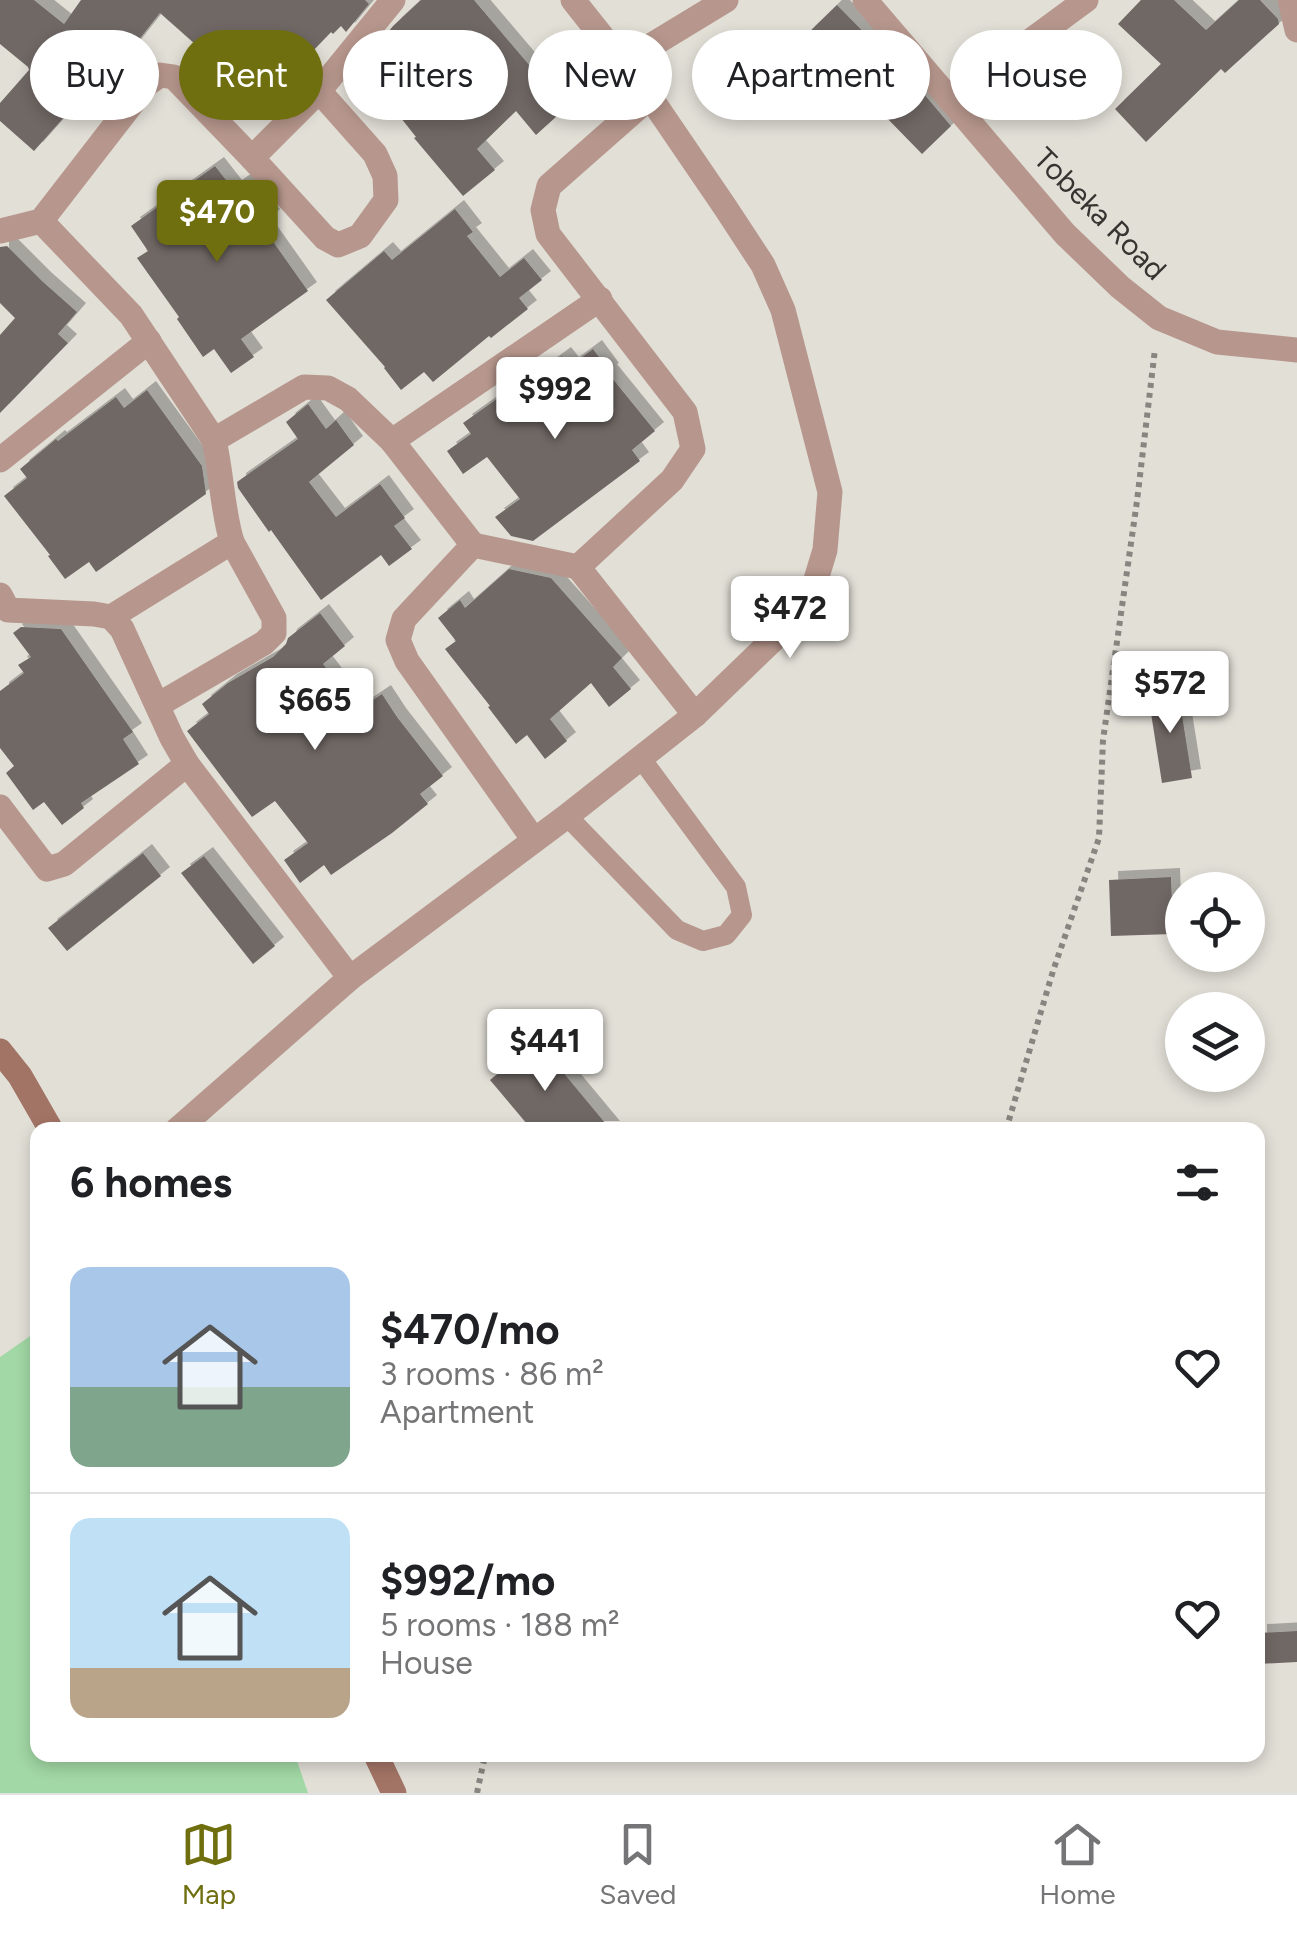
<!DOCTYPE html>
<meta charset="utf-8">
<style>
body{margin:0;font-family:Figtree,sans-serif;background:#f2f2f2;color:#202124;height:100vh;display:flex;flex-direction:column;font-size:38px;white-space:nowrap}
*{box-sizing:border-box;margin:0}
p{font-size:32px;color:#757577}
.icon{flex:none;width:55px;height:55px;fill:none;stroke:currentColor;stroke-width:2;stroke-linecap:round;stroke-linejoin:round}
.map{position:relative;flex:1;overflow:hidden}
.details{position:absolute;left:30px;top:1122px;width:1235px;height:640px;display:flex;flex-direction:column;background:#fff;border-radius:20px;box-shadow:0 5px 15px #0003}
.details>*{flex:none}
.guide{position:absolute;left:30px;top:30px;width:1238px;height:90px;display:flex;gap:20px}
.tools{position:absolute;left:1165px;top:872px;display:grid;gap:20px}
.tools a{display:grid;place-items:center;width:100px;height:100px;border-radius:50%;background:#fff;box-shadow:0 5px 15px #0003;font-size:50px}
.price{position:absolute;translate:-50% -85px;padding:0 22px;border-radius:10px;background:#fff;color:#222;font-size:32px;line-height:65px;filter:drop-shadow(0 2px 5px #0008)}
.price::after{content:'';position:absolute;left:50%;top:60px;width:30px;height:22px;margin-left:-15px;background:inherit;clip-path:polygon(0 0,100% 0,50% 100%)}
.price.active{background:#706f10;color:#fff}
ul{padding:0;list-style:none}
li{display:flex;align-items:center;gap:30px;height:250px;padding:0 40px}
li+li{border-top:2px solid #e0e0e0}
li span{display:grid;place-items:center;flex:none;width:280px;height:200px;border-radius:20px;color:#555}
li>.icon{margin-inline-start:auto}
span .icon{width:120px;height:120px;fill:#fffc;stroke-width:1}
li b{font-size:42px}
h2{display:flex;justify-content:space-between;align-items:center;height:120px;padding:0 40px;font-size:42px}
.tag{padding:0 35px;border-radius:45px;background:#fff;box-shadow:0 5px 15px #0003;font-size:35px;line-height:90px}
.tag.active{background:#706f10;color:#fff}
.dock{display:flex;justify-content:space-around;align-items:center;height:140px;border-top:2px solid #e0e0e0;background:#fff;font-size:28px;color:#757577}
.dock a{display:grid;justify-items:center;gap:5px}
.dock .active{color:#706f10}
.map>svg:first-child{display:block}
</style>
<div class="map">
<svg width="1297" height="1793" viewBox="0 0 1297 1793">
<defs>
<filter id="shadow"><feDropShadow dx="9" dy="-9" stdDeviation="0" flood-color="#0004"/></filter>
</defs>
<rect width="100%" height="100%" fill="#e2dfd7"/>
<polygon fill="#a2d8a5" points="36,1332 38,1755 295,1755 308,1793 0,1793 0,1357"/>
<g fill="#706865" filter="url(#shadow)">
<polygon points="0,0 34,0 64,24 81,0 365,0 369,4 346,32 341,26 333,34 331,32 281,84 271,76 251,96 231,76 160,13 107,80 112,84 94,106 82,97 34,151 0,121 0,103 29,70 28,67 0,44"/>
<polygon points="421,0 474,0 547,86 538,94 557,116 536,135 516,111 477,149 495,170 463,196 414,138 416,137 371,80 381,72 368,57 393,26"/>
<polygon points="1141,0 1174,0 1206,30 1239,0 1260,0 1278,19 1279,24 1225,73 1221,69 1146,142 1115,109 1161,64 1118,24"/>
<polygon points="837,5 918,87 951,126 922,154 806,35"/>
<polygon points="215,166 233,189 243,182 271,218 262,226 308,291 241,339 254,357 231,373 214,349 203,357 177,319 179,317 137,258 148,251 131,226"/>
<polygon points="455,209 473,232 467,236 500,277 524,258 542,280 519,298 528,309 491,338 489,336 433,382 424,372 401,390 384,368 385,367 326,300 384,251 392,260"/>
<polygon points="7,246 42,281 77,312 58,334 68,343 0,413 0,335 15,318 0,303 0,247"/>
<polygon points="593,349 610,372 608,373 655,431 632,450 640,461 533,541 511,536 495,517 520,499 487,457 463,474 447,451 471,434 463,423 501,396 503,399 562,356 570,366"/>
<polygon points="147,390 202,466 206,494 96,572 89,562 65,579 48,556 50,555 4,496 27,478 20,469 56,439 58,441 116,397 124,408"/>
<polygon points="308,404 326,429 336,420 354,445 309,482 336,517 380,484 405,518 394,526 412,549 389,566 381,555 321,600 271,530 269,532 238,488 237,482 298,439 286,422"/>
<polygon points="509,569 551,578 622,658 613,667 631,689 609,707 591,683 550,719 567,741 545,759 527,735 516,744 488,707 490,706 445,649 456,641 438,618 460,600 465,608"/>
<polygon points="320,613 345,646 323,664 358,710 382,694 397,717 443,776 420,794 428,804 392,833 331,875 324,865 300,883 284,860 308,843 275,801 252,817 187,731 209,714 202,704 228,683 273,657 286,644 288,638"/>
<polygon points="21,627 61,629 133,732 123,739 139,764 81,803 84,808 62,825 44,802 33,810 6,773 14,766 0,748 0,691 24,673 18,665 31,657 13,633"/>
<polygon points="1178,690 1192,778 1162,783 1148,694"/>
<polygon points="143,853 161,876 67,951 48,928"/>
<polygon points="204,856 275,946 253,964 181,873"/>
<polygon points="1171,877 1173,934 1111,936 1109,880"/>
<polygon points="537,1041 611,1130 532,1130 490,1080"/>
<polygon points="1297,1631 1297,1662 1258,1664 1258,1633"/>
</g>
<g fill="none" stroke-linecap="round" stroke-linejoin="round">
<g stroke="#86857f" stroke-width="6" stroke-dasharray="5 5" stroke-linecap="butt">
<polyline points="1006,1130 1053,971 1099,838 1103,740 1137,501 1155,349"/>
<polyline points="477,1793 485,1755"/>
</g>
<polyline stroke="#b7978d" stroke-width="20" points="567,816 677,930 703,941 726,935 742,915 736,887 640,757"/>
<g stroke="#b7978d" stroke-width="25">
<polyline points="865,0 1065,234 1120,287 1159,318 1217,342 1297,350"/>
<polyline points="1290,0 1297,30"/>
<polyline points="624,62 726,0"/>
<polyline points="650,97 549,186 543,210 548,234 685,412 693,449 672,480 578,567 695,715"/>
<polyline points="950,100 1086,0"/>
<polyline points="252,158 325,238 338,245 360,236 386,200 385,176 375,154 319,91"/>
<path d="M 41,221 L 131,315 L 214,440 C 222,475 222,509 232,542 L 111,617"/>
<polyline points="0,231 41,221 147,84 160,75 174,77 252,158 319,91 393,0"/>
<polyline points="214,440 304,387 328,388 348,399 392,441"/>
<polyline points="0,460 149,341"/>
<polyline points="473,545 578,567"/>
<polyline points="0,595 8,610 94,614 111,617 122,629 172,738 187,764 350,978"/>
<polyline points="158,705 264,643 274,633 274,618 232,542"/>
<polyline points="0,807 47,869 64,864 187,764"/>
<polyline points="534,840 407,661 398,640 404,619 473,545 392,441 600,299"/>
<polyline points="177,1130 350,978 567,816 695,715 808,606 825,550 830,492 783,310 763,265 725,207 650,97 573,0"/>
</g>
<g stroke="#a27465" stroke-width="25">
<polyline points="0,1051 20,1076 51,1130"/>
<polyline points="376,1755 394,1793"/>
</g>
</g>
<g text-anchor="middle" stroke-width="10" stroke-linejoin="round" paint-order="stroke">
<g font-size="30" fill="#353430" stroke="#e2dfd7">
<text transform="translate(1100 214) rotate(45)" y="10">Tobeka Road</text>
</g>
</g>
</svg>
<div class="tools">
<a><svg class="icon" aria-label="locate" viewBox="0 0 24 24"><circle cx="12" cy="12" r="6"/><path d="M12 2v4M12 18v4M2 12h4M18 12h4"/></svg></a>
<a><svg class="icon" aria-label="layers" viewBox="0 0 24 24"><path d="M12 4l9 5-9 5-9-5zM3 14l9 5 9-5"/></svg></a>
</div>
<b class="price active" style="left:217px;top:265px">$470</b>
<b class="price" style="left:555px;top:442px">$992</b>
<b class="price" style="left:790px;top:661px">$472</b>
<b class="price" style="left:1170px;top:736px">$572</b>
<b class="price" style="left:315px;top:753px">$665</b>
<b class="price" style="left:545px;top:1094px">$441</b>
<div class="guide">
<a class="tag">Buy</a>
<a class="tag active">Rent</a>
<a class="tag">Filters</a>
<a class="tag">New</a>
<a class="tag">Apartment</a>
<a class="tag">House</a>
</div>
<section class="details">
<h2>6 homes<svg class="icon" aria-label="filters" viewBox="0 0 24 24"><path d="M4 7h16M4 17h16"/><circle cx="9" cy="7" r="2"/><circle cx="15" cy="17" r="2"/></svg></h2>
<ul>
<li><span style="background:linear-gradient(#a9c7e8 60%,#7fa58c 0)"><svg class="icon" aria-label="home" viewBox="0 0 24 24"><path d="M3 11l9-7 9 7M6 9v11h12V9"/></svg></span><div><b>$470/mo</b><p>3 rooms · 86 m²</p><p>Apartment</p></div><svg class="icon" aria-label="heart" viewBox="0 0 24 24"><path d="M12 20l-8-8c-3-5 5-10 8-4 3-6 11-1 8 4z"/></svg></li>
<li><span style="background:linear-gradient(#bfe0f5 75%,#b9a48a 0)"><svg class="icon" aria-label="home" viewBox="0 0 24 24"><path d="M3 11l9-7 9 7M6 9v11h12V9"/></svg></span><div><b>$992/mo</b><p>5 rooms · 188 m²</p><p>House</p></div><svg class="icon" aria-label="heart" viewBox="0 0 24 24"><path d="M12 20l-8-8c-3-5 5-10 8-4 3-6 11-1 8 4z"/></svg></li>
</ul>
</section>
</div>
<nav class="dock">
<a class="active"><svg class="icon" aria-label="map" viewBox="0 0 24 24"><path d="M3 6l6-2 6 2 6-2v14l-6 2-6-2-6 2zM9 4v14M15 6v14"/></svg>Map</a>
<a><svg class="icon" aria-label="saved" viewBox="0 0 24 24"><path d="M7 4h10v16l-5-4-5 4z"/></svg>Saved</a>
<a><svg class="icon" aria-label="home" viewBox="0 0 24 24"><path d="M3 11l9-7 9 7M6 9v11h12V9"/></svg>Home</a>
</nav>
